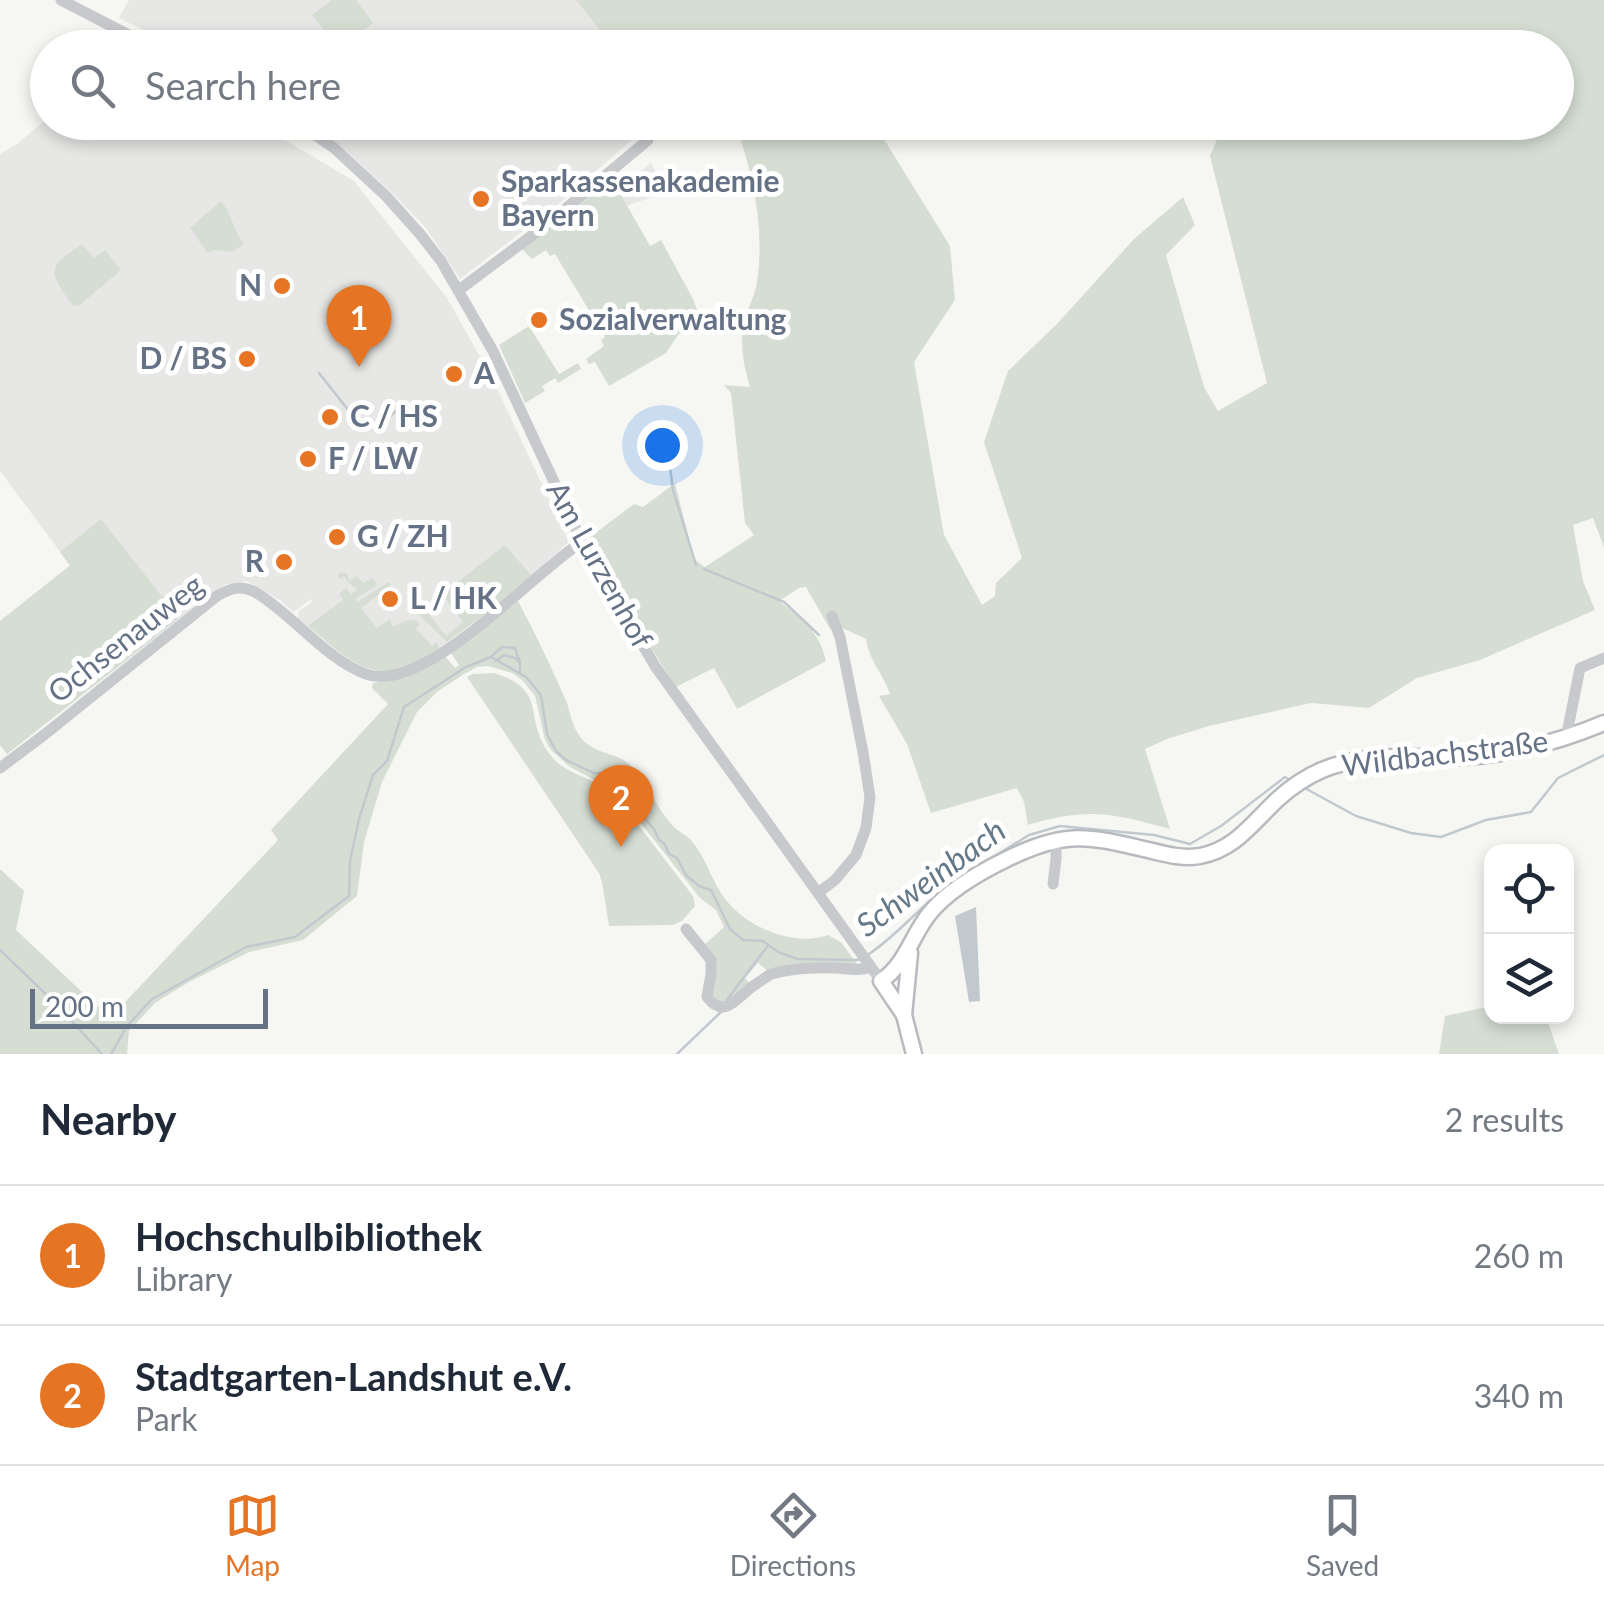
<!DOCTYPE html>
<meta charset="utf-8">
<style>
:root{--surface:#fff;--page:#f2f2f3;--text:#1f2937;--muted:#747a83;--line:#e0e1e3;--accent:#e67523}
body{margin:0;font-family:Lato,sans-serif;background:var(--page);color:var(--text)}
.controls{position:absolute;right:30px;bottom:30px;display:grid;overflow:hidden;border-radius:20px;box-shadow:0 5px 15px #0003}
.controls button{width:90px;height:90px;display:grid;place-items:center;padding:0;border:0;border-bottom:2px solid var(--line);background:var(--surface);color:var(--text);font:50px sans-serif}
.scale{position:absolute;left:30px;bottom:25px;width:238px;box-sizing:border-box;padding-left:10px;border:5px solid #657185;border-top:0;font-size:28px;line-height:35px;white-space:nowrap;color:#657185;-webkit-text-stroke:8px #fff;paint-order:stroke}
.you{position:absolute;left:662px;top:445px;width:35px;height:35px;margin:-25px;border:8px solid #fff;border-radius:50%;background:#1a73e8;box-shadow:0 0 0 15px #1a73e833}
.badge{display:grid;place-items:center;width:65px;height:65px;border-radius:50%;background:var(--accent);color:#fff;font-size:32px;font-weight:700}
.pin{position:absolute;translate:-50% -82px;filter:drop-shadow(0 2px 5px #0008)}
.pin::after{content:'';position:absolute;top:52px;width:35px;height:30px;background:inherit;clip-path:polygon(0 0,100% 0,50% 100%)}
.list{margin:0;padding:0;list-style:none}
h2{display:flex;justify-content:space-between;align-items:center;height:130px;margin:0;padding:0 40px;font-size:42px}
h2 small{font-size:32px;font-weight:400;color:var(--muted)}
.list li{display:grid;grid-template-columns:65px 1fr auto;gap:30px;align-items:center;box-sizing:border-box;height:140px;padding:0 40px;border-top:2px solid var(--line)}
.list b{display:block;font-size:38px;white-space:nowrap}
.list p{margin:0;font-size:32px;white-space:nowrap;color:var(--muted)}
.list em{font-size:32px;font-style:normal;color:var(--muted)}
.icon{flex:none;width:55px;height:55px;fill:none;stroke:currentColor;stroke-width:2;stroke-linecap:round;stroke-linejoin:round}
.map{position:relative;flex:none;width:1604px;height:1054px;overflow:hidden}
.search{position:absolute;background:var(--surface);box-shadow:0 5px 15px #0003;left:30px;right:30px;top:30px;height:110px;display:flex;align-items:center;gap:25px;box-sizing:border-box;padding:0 35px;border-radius:55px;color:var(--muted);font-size:38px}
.sheet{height:410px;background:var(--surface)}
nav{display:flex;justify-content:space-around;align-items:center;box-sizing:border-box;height:140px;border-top:2px solid var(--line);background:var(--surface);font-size:28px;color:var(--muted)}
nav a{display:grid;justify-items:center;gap:5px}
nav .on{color:var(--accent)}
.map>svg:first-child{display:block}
.built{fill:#e7e7e6}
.green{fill:#d6ded4}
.water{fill:#c1c9cf}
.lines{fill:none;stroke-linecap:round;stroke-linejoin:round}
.stream{stroke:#c1c9cf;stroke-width:2.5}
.major-casing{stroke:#b7babf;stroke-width:19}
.minor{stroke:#c7c9cd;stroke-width:11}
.major{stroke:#fff;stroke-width:14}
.poi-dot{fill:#e67523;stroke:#fff;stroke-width:4}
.labels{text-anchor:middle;stroke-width:10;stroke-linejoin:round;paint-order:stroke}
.poi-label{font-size:30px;font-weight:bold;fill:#657185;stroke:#fff;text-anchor:start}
.street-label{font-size:30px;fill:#657185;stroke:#fff}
.water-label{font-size:32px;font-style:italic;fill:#657988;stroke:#fff}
</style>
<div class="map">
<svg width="1604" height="1054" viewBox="0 0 1604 1054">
<rect width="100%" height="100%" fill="#f6f7f3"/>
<!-- built -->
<g class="built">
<path d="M129,0H592L626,47H177L119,18Z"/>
<path d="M47,119L48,122L256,123L354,181L447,298L493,380L568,540L567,544L488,612L437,650L350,660L298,619L299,611L312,602L308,595L310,600L293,612L280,600L246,581L224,585L7,754L0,745V621L70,565L0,471V154L17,144Z"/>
<path d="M311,123H651L561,202L460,279L426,228L395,196L346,151Z"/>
<path d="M651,163L657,174H659L665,192L627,206L615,184L624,177L628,181Z"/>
</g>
<!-- green -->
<g class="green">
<path d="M332,0H356L373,23L342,47H338L312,15Z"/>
<path d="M576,0H1604V547L1593,518L1573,525L1583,581L1595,610L1480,660L1417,678L1369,708L1311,703L1209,726L1167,739L1145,749L1170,829C1112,813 1087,807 1028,825L1024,802L1017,788L931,813L907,744L879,696L890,694C883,673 869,661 866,639L840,627L830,629L806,587L799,588L779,601C803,620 819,630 826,661L737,709L714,668L676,687L649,645L590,537L634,504L643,507L675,483L694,559L705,567L754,535L745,523L731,393L724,385L750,387C744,367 740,347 743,326C746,311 755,297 757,282C765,227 753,174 735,123H874L950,246L955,300L914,362L944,535L982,605L995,596L996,583L1022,558L984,442L1008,371L1057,324L1134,239L1183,197L1195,225L1166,255L1204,387L1218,411L1267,383L1210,156L1224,123L1556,122V48H1042L1005,45L998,48H603L600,30Z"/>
<path d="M612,179L650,246L661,240L693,299L699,315L678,335L666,353L609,386L595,362L589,364L586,359L604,346L601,340L605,337L555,254L550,256L546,250L532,259L522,249Z"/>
<path d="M221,201C232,214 233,230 244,244L232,252L216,250L207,252L190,228Z"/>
<path d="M82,244L94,258L105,250L121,270L80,305L74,306C68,301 65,294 60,287C45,263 64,258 82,244Z"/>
<path d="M529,326L559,374L578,363L581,369L558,383L555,378L542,386L545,391L525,403L499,345Z"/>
<path d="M101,519L179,618L7,754L0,745V621L70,566L60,552Z"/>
<path d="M505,545L531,575L488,612L447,642L419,615L425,609L446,636L463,622L442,594Z"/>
<path d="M341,572L347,574L350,581L357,576L363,583L373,578L377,585L355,599L357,602L389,582L391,585L361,608L377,628L390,619L393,627C401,623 413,615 420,624L416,629L432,646L437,642L439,647L437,650C427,656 418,663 408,667C367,683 337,650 308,626L343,600L339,594L346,588L351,594L356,591L357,587H353L344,576L340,579L338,576Z"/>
<path d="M517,599C535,633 552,668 567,703C570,712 572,724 577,732C591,757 616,749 633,768C648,786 657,808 672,825C677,831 685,834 690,839C704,854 710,876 721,893C741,925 791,948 828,935L841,942L857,964L769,972L758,963L745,978L753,986L729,1006L714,1005L711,974L702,947L724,927L716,910L700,898L624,802L604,785L570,767L551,750L545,740L535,696L522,680L512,673L488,666L477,667L464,674L437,692L417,712L382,782L364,842L357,896L303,940L249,952L189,982L155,1003L129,1031L127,1054H0V869L24,891L16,930L110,1018L278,840L271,830L388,704L372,688L373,683L405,678L445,656L455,668L459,665L451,653Z"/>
<path d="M494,673C549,690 523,718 549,753C559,768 573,772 588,779C603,786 615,798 626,809L693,896L695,906L682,921L673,925L609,926L602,882L599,873L467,677L473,674Z"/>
<path d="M1491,1006L1492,1016L1546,1017L1559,1054H1439L1445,1016Z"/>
</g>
<!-- water -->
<path class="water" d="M976,907L980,1001L969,1002L955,916Z"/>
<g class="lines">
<!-- stream -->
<g class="stream">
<path d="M671,48L697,42"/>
<path d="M319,373L364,430"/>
<path d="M664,422L673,490L696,565"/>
<path d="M374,430L401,407"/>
<path d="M704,569L784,602L819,635"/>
<path d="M491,657L502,647L515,648L520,663"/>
<path d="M496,661L504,655L515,658L520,663V672"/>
<path d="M1301,786L1356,816L1411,833L1441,837L1486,820L1531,812L1558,778L1604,755"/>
<path d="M964,875L1029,835L1060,826L1154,835L1190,844L1221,826L1285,777L1290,780"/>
<path d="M0,950L55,1003L102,1054"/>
<path d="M869,954C896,936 916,911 942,891"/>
<path d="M727,1000C741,981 754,964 767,947"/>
<path d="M111,1054L127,1026L152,999L246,947L295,937L349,896L350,861L359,819L373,775L387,761L404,707L466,667L491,657L526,677L541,695L547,734L556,751L566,760L594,773H615L622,778L631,803L654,829L659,840L664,843L669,854L677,858L686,875L699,886L711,890L730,929L743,940L763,941L778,952L798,959L857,960L862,958"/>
<path d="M677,1054L722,1011"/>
</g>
<defs>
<g id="major">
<path d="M910,953L904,1015L914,1054"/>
<path d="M904,1015L881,981C906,964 911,937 929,914C948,890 982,871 1009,858C1067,830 1088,836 1148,850C1165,854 1182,859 1200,856C1236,849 1253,822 1278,799C1291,787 1306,777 1322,770C1367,751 1418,759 1465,757C1514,754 1559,742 1604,723"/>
</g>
</defs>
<!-- major casing -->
<use href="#major" class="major-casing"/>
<!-- minor -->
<g class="minor">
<path d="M61,0L154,48"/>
<path d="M296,122L334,148L386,196L420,234L441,261L493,351L582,542L655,666L881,981"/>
<path d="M459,290L546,225L648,140"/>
<path d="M1566,738L1580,668L1604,658"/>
<path d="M0,768L44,735L217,596C231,588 240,585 255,592C292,614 327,660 366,674C424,696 533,572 582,542"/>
<path d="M1053,884L1056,859V839"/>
<path d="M818,893L835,880L856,855L866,828L870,797L863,752L840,637L832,616"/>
<path d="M686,929L711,960V974L707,997C723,1018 735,1001 749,989C756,984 763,979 771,974C792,968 816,967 838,968C849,969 860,971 871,967"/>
</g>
<!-- major -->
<use href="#major" class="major"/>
</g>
<!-- markers -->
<g class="poi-dot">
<circle cx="481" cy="199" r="10"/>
<circle cx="282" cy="286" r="10"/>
<circle cx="539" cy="320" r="10"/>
<circle cx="247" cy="359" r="10"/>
<circle cx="454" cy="374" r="10"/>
<circle cx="330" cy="417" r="10"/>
<circle cx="308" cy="459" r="10"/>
<circle cx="337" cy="537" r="10"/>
<circle cx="284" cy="562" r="10"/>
<circle cx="390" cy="599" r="10"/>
</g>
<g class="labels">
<!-- poi labels -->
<g class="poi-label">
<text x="501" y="192">Sparkassenakademie<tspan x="501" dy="34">Bayern</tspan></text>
<text x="262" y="296" text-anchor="end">N</text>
<text x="559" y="330">Sozialverwaltung</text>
<text x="227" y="369" text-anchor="end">D / BS</text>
<text x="474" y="384">A</text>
<text x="350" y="427">C / HS</text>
<text x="328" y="469">F / LW</text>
<text x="357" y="547">G / ZH</text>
<text x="264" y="572" text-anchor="end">R</text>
<text x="410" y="609">L / HK</text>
</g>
<!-- street labels -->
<g class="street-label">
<text transform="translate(599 565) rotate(61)" y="10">Am Lurzenhof</text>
<text transform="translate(126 639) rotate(-38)" y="10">Ochsenauweg</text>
<text transform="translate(1445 754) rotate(-7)" y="10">Wildbachstraße</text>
</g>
<!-- water labels -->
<g class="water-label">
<text transform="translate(931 878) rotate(-36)" y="11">Schweinbach</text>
</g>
</g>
</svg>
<div class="controls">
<button><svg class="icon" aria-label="locate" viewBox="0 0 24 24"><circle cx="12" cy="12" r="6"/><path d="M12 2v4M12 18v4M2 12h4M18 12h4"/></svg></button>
<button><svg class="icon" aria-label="layers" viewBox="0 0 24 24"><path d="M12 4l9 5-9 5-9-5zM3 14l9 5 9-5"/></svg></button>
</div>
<div class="scale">200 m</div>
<div class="you"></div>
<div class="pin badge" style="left:359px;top:367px">1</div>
<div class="pin badge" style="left:621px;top:847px">2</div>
<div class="search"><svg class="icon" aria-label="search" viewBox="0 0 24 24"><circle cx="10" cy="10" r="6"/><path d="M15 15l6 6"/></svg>Search here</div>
</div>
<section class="sheet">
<h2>Nearby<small>2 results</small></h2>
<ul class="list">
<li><span class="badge">1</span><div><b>Hochschulbibliothek</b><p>Library</p></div><em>260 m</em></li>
<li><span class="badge">2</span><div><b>Stadtgarten-Landshut e.V.</b><p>Park</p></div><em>340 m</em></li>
</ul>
</section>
<nav>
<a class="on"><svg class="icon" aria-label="map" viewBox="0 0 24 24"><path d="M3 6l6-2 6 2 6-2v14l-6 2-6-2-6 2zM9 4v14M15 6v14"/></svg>Map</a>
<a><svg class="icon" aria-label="directions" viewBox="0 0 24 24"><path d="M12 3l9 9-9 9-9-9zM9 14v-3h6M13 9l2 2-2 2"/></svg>Directions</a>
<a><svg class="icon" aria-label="saved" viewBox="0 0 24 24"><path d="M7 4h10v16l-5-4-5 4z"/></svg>Saved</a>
</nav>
